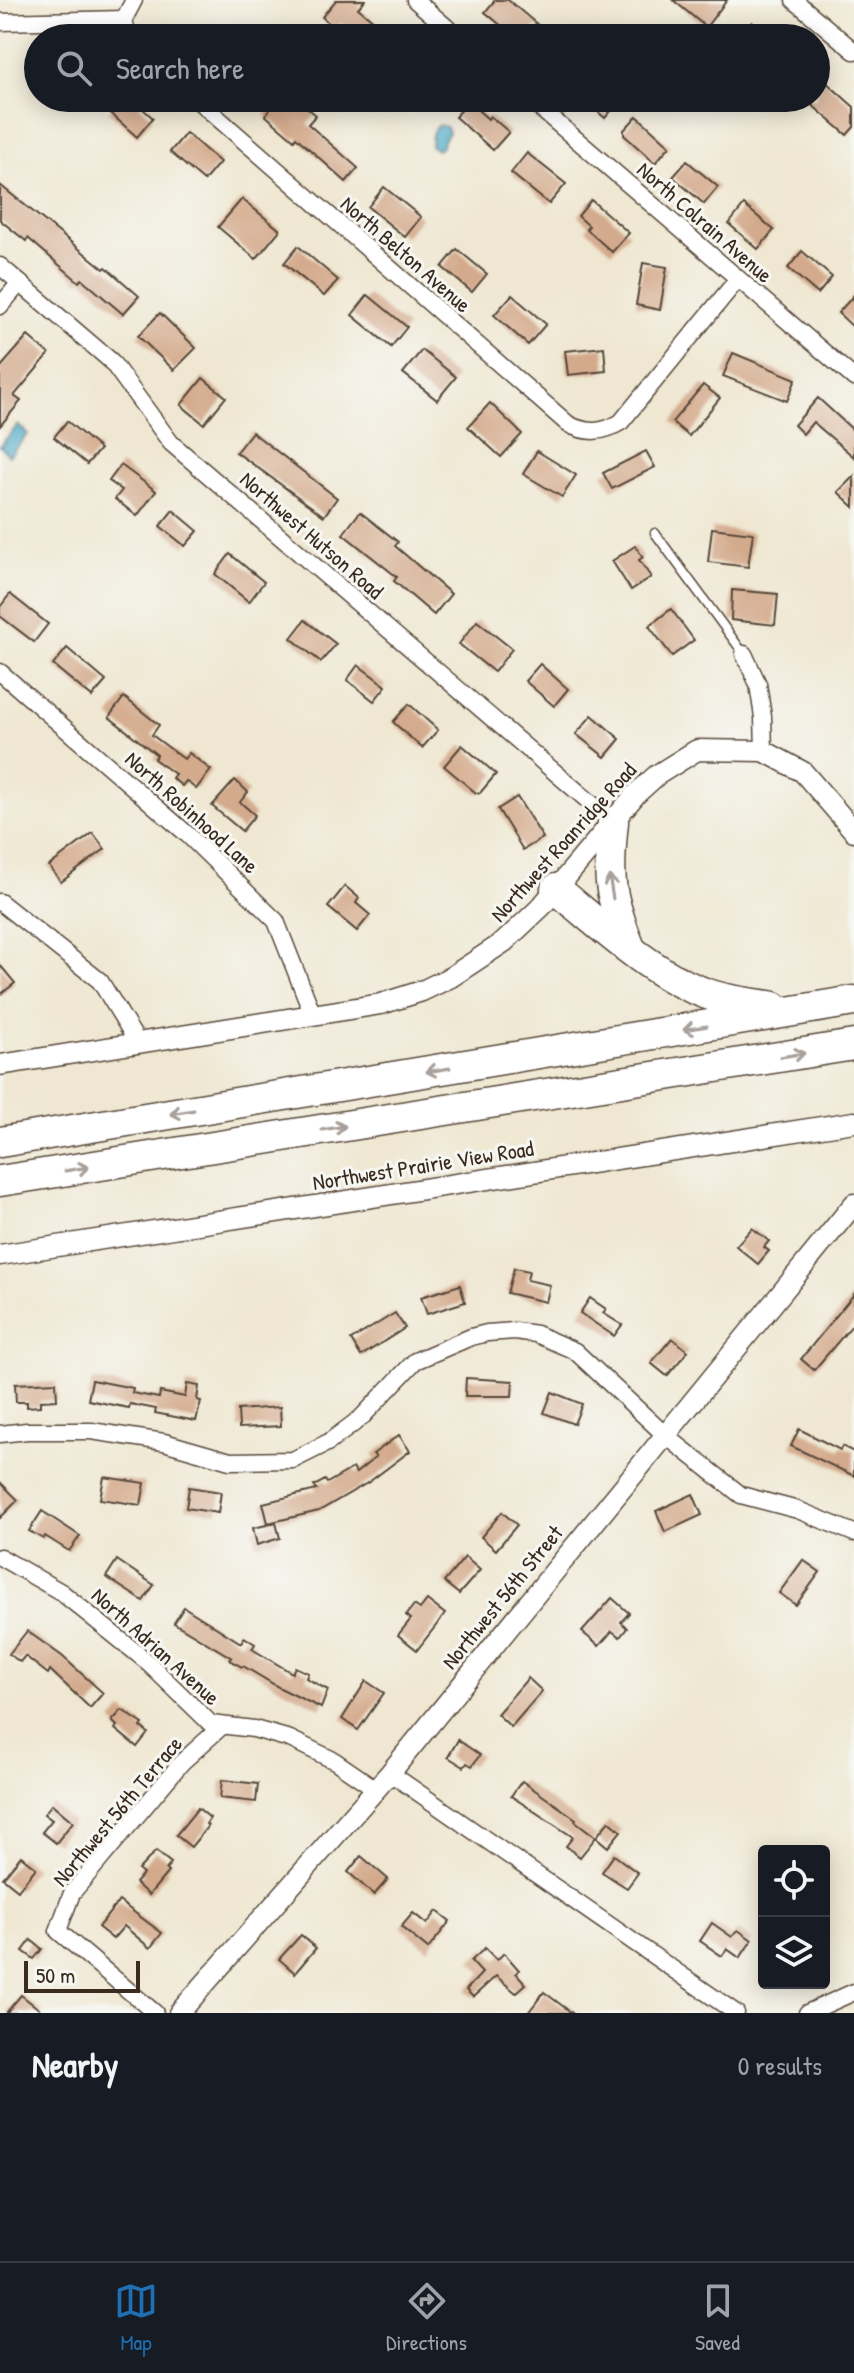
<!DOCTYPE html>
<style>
:root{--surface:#171b24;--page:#20242c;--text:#f1f3f6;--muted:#9ea1a6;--line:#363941;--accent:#1f6fb2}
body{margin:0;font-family:"Patrick Hand",sans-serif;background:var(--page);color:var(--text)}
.controls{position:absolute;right:24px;bottom:24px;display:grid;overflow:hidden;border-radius:8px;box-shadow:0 4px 20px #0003}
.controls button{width:72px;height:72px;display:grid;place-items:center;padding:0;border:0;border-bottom:2px solid var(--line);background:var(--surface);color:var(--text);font:40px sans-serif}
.scale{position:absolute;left:24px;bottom:20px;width:116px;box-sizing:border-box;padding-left:8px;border:4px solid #3b2a1e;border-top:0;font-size:22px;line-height:28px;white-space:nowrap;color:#3b2a1e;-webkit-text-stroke:6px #f6f6f2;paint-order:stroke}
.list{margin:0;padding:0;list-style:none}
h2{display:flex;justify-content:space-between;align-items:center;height:104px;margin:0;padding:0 32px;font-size:34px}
h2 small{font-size:26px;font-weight:400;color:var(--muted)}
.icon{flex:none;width:44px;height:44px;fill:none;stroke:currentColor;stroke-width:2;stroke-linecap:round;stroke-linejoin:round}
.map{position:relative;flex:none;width:854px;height:2013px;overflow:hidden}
.search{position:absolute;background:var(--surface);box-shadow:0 4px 20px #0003;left:24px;right:24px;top:24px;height:88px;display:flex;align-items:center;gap:20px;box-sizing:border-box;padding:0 28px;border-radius:44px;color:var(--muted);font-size:30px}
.sheet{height:248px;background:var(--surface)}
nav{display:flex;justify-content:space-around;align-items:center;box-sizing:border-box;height:112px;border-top:2px solid var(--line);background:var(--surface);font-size:22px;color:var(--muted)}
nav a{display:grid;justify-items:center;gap:4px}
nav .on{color:var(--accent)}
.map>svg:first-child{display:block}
.water{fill:#49a7c7;stroke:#426872;stroke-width:2}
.building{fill:#d4aa8c}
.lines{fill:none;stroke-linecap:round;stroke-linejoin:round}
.service-casing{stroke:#564639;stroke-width:11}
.minor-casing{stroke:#564639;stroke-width:19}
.tertiary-casing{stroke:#564639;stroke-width:23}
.motorway-casing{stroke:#564639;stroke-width:33}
.service{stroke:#fff;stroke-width:8}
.minor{stroke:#fff;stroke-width:16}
.tertiary{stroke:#fff;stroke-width:20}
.motorway{stroke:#fff;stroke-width:30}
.oneway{stroke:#a79f9a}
.labels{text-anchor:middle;stroke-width:6;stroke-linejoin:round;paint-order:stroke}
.street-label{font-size:22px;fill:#3b2a1e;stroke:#f6f6f2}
</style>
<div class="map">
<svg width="854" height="2013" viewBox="0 0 854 2013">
<rect width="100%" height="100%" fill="#f6f6f2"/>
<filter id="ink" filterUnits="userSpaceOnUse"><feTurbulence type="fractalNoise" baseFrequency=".0125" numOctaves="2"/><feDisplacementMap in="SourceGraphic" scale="16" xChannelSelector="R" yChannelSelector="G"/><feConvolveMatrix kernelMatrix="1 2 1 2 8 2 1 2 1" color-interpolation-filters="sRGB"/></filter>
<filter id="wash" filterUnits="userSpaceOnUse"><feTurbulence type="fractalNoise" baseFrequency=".006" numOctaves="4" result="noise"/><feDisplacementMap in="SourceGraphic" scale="32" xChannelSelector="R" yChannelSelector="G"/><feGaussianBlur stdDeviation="1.8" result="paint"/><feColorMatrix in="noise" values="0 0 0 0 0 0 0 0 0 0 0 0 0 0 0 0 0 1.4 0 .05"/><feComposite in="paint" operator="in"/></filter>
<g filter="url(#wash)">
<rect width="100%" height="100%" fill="#efe7d1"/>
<!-- water -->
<g class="water">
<path d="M439,125L447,127L449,133L443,140L442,147L437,150L431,146C430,138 432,130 439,125Z"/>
<path d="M18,425L28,434L9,456L0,446Z"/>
</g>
<g id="blocks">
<!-- building -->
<g class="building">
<path d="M336,0H365L358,8L381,27L372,38H360L341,23L336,29L322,17Z"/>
<path d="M495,0H508L538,25L527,38H516L485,12Z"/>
<path d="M673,0H727L706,27Z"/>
<path d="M752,22L771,38H738Z"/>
<path d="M816,73L854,107V127L847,135L804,98H816Z"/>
<path d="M121,98H131L153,118L137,137L109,112Z"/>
<path d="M280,98H296L316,115L308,124L358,168L346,182L296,137L294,140L265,115Z"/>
<path d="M582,98H622L605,118Z"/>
<path d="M469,102L488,119L490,116L509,132L493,150L455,117Z"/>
<path d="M637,116L670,146L655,163L624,135V130Z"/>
<path d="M186,133L220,162L204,181L170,152Z"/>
<path d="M527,153L566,184L549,204L511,173Z"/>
<path d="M687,161L718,187L704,204L673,177Z"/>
<path d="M0,185L104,269L106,267L139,296L123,314L82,279L79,282L28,238L26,241L0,220Z"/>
<path d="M384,187L421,217L405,237L368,207Z"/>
<path d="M242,199L280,230L256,259L218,227Z"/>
<path d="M591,200L629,233L612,252L586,229L589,226L578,216Z"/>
<path d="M744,205L774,230L758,249L729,224Z"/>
<path d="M298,246L338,280L324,296L284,263Z"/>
<path d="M457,249L487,274L472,292L442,267Z"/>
<path d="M802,251L832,277L818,294L788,268Z"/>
<path d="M643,263L667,267L660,310L636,305Z"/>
<path d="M368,295L407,327L391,347L352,315Z"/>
<path d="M512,295L546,324L528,345L494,315Z"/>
<path d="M854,295V328L838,313Z"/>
<path d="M160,313L196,348L174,370L138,336Z"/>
<path d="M28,336L49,354L14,396L21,401L0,426V368Z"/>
<path d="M604,347L606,371L568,375L565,351Z"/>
<path d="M422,350L456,377L437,400L403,373Z"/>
<path d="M733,353L796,379L787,401L723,376Z"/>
<path d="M203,378L226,397L204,424L181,405Z"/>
<path d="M703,385L720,398L689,436L672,422Z"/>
<path d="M818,398L854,431V457L813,422L803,434L794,425Z"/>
<path d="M490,403L522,434L501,457L468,427Z"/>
<path d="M67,421L100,449L87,464L54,437Z"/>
<path d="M252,432L337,498L324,516L236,452Z"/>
<path d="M537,451L576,475L562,497L523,474Z"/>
<path d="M646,451L655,467L612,489L603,473Z"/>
<path d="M121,465L156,491L137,516L115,499L122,490L109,481Z"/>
<path d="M854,476V507L838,492Z"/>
<path d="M173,510L198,531L185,546L160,526Z"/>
<path d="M360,512L398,542L395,546L451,594L434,615L394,581L397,577L343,534Z"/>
<path d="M712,528L753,533L748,567L708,562Z"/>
<path d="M635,546L643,557L639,560L651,577L631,590L612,561Z"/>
<path d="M230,554L264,582L249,602L215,574Z"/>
<path d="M732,590L778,594L775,625L731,620Z"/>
<path d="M10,594L48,624L34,642L0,616V607Z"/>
<path d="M671,609L694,640L672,656L649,626Z"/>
<path d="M305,620L336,644L321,662L291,638Z"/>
<path d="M477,621L512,649L494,672L459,644Z"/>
<path d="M67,648L106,681L92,697L53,665Z"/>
<path d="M540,664L568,689L554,706L525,681Z"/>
<path d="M358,665L386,686L374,701L347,680Z"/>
<path d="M124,697L159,725L152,735L184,759L189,753L211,770L196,789L186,781L182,786L172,778L175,774L154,759L157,755L109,717Z"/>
<path d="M409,704L438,730L422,748L393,722Z"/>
<path d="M592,715L620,739L605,757L576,734Z"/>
<path d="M462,745L496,774L480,793H476L444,766Z"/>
<path d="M235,780L248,792L240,802L255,815L242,831L212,806Z"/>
<path d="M517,797L543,838L523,850L498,809Z"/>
<path d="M93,833L105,849L61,882L49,866Z"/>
<path d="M345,886L359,898L356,903L370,915L357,931L328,907Z"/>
<path d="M0,965L15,983L0,995Z"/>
<path d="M752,1228L769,1241L764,1247L769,1251L758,1264L736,1246Z"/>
<path d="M514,1268L529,1271L527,1280L550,1285L546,1302L507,1293Z"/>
<path d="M460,1285L465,1302L427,1314L421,1297Z"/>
<path d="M854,1294V1323L814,1370L801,1359Z"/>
<path d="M590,1298L606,1309L603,1313L622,1325L614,1336L580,1313Z"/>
<path d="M395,1313L405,1328L361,1356L351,1340Z"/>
<path d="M672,1338L688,1351L667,1376L651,1363Z"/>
<path d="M466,1378L513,1381L512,1396H465Z"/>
<path d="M92,1380L133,1388L132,1393L159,1398L160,1392L185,1397L187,1384L199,1386L197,1400L201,1401L196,1421L155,1413L156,1409L130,1404L129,1408L88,1400Z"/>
<path d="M56,1382L57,1400L40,1401V1406L27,1407V1402H16L15,1384Z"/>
<path d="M552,1392L582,1404L574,1424L544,1413Z"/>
<path d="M280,1407L281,1426L239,1428L238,1410Z"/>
<path d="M799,1429L840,1450L842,1446L854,1452V1476L791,1446Z"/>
<path d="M399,1435L410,1451L369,1482L319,1511L268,1523L263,1503L317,1490L314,1486L325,1480L327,1483L353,1468L356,1473L376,1457L373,1454Z"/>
<path d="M104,1477L145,1483L141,1505L100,1499Z"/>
<path d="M0,1482L18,1500L0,1518Z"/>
<path d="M189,1487L221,1492L218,1513L186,1508Z"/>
<path d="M693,1494L702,1515L665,1532L656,1511Z"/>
<path d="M42,1511L80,1536L69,1551L45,1536L43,1539L29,1531Z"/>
<path d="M502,1512L517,1525L496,1550L481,1537Z"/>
<path d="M276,1523L280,1538L257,1545L253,1528Z"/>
<path d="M465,1557L480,1570L459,1594L444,1582Z"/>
<path d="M117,1560L154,1585L143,1601L106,1577Z"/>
<path d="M803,1560L820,1572L796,1605L779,1593Z"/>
<path d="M612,1598L629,1613L621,1622L627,1628L620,1637L612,1631L599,1646L582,1632Z"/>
<path d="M427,1600L445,1614L417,1650L398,1635L411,1619L406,1615L414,1605L420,1609Z"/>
<path d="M184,1607L241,1643L244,1637L255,1644L252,1649L292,1673L295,1667L308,1673L306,1678L328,1690L321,1708L280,1688L243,1666L242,1667L230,1660L232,1658L174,1623Z"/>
<path d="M27,1631L62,1656L103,1693L90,1708L50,1670L48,1674L25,1656L20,1662L9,1654Z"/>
<path d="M528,1678L542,1691L511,1727L497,1714Z"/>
<path d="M366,1681L384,1693L358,1730L342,1719Z"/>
<path d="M122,1710L143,1724L141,1727L148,1733L137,1747L115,1729L117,1726L112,1721Z"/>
<path d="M458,1740L480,1755L472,1766L467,1763L464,1767L448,1757Z"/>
<path d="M222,1780L258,1784L256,1802L220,1798Z"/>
<path d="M522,1781L576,1819L575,1821L596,1837L580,1857L566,1846L573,1837L511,1796Z"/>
<path d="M52,1804L73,1822L56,1843L42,1832L52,1820L44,1814Z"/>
<path d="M198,1808L210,1818L206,1824L208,1826L191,1847L176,1835Z"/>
<path d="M609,1821L621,1831L608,1847L596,1837Z"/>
<path d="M156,1851L171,1863L166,1870L168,1872L149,1895L135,1883L143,1874L138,1870Z"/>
<path d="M614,1855L638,1873L627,1888L602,1872Z"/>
<path d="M21,1856L36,1868L18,1890L3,1878Z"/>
<path d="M361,1856L388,1879L374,1895L348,1872Z"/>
<path d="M119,1901L162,1933L150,1948L124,1926L113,1939L98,1927Z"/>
<path d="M437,1911L450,1921L428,1949L401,1927L413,1913L427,1924Z"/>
<path d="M712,1923L732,1937L738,1930L752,1940L740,1958L727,1949L722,1956L700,1941Z"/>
<path d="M301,1935L316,1948L295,1973L279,1959Z"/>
<path d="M31,1940L42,1949L34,1959L23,1951Z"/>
<path d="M485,1948L497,1960L504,1953L519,1970L516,1973L526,1984L516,1993L496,1976L473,1997L466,1990L482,1973L471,1961Z"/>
<path d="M544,1992L572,2013H528Z"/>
<path d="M21,1995L44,2013H6Z"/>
</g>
</g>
</g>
<g filter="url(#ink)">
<use href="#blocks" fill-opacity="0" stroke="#564639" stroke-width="2"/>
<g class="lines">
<defs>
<path id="service" d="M655,533L744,654"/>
<g id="minor">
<path d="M415,0L459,38"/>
<path d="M794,0L854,51"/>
<path d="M124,19L134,0"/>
<path d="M124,19L128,38"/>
<path d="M0,22L124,19"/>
<path d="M195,98L568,424C587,434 603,433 621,422L737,280"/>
<path d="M528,98L854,378"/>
<path d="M0,266L111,361L171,443L613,822"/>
<path d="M0,306L20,283"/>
<path d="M744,654L758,684L763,717L764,751"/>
<path d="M0,672L187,834L276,921L313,1015"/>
<path d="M0,902L100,981L138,1043"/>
<path d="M0,1434L27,1431H91L164,1442L230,1461L293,1460L329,1442L361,1418L415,1361L471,1337L487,1333L515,1331L536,1334L575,1351L665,1435L741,1495L798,1510L854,1533"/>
<path d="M0,1557L61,1592L144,1659L211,1724L254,1729L290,1739L335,1761L376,1789"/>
<path d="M390,1773L736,2013"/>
<path d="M155,2013L58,1931L72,1893L182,1762L221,1727"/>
<path d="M807,2013L854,1992"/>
</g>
<g id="tertiary">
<path d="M0,1065L381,1004L422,991L451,977L504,942L541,907L636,794L657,775L697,750L764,751L803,772L854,831"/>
<path d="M0,1255L854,1122"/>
<path d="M179,2013L390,1773L854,1204"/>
</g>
<g id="motorway">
<path d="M613,822C607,878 609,895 630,948"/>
<path d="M556,889C599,924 649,972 702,992C724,1001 750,1003 774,1007"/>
<path d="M0,1142L854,1001"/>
<path d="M0,1181L854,1045"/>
</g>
</defs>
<!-- service casing -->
<use href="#service" class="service-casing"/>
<!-- minor casing -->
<use href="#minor" class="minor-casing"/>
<!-- tertiary casing -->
<use href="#tertiary" class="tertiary-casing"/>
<!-- motorway casing -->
<use href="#motorway" class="motorway-casing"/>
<!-- service -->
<use href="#service" class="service"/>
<!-- minor -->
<use href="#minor" class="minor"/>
<!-- tertiary -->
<use href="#tertiary" class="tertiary"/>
<!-- motorway -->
<use href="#motorway" class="motorway"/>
</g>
<!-- one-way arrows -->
<defs><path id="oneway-shaft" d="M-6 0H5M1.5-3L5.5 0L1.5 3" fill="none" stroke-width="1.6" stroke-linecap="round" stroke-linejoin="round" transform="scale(2)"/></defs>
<g class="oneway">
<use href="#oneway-shaft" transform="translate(611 887) rotate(-99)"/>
<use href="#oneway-shaft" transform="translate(695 1028) rotate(171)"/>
<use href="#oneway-shaft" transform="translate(793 1055) rotate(-9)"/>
<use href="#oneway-shaft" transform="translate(438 1070) rotate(171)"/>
<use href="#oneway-shaft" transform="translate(182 1112) rotate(171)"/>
<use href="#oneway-shaft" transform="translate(334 1128) rotate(-9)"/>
<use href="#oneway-shaft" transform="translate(77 1169) rotate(-9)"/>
</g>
</g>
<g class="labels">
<!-- street labels -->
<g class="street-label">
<text transform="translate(705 222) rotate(41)" y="8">North Colrain Avenue</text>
<text transform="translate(406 254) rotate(41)" y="8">North Belton Avenue</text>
<text transform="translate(312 535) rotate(41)" y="8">Northwest Hutson Road</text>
<text transform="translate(192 812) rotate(42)" y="8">North Robinhood Lane</text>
<text transform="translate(563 842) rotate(-48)" y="8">Northwest Roanridge Road</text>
<text transform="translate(423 1165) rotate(-9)" y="8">Northwest Prairie View Road</text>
<text transform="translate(502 1597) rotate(-51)" y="8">Northwest 56th Street</text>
<text transform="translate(156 1646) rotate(42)" y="8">North Adrian Avenue</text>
<text transform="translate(117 1811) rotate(-50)" y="8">Northwest 56th Terrace</text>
</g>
</g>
</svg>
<div class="controls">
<button><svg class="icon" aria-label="locate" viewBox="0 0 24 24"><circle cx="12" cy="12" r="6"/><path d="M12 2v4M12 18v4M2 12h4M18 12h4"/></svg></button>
<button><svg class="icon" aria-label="layers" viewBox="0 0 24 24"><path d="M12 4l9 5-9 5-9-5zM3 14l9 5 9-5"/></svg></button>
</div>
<div class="scale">50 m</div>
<div class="search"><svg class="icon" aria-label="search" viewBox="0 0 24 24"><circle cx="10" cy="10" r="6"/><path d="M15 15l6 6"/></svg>Search here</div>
</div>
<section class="sheet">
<h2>Nearby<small>0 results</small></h2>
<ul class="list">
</ul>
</section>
<nav>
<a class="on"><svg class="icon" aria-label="map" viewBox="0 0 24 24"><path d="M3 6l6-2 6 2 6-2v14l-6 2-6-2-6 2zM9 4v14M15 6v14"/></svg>Map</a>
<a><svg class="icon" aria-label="directions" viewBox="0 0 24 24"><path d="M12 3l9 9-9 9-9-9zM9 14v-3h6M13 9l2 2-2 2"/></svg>Directions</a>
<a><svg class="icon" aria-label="saved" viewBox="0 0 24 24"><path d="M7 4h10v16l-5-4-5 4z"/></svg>Saved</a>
</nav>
